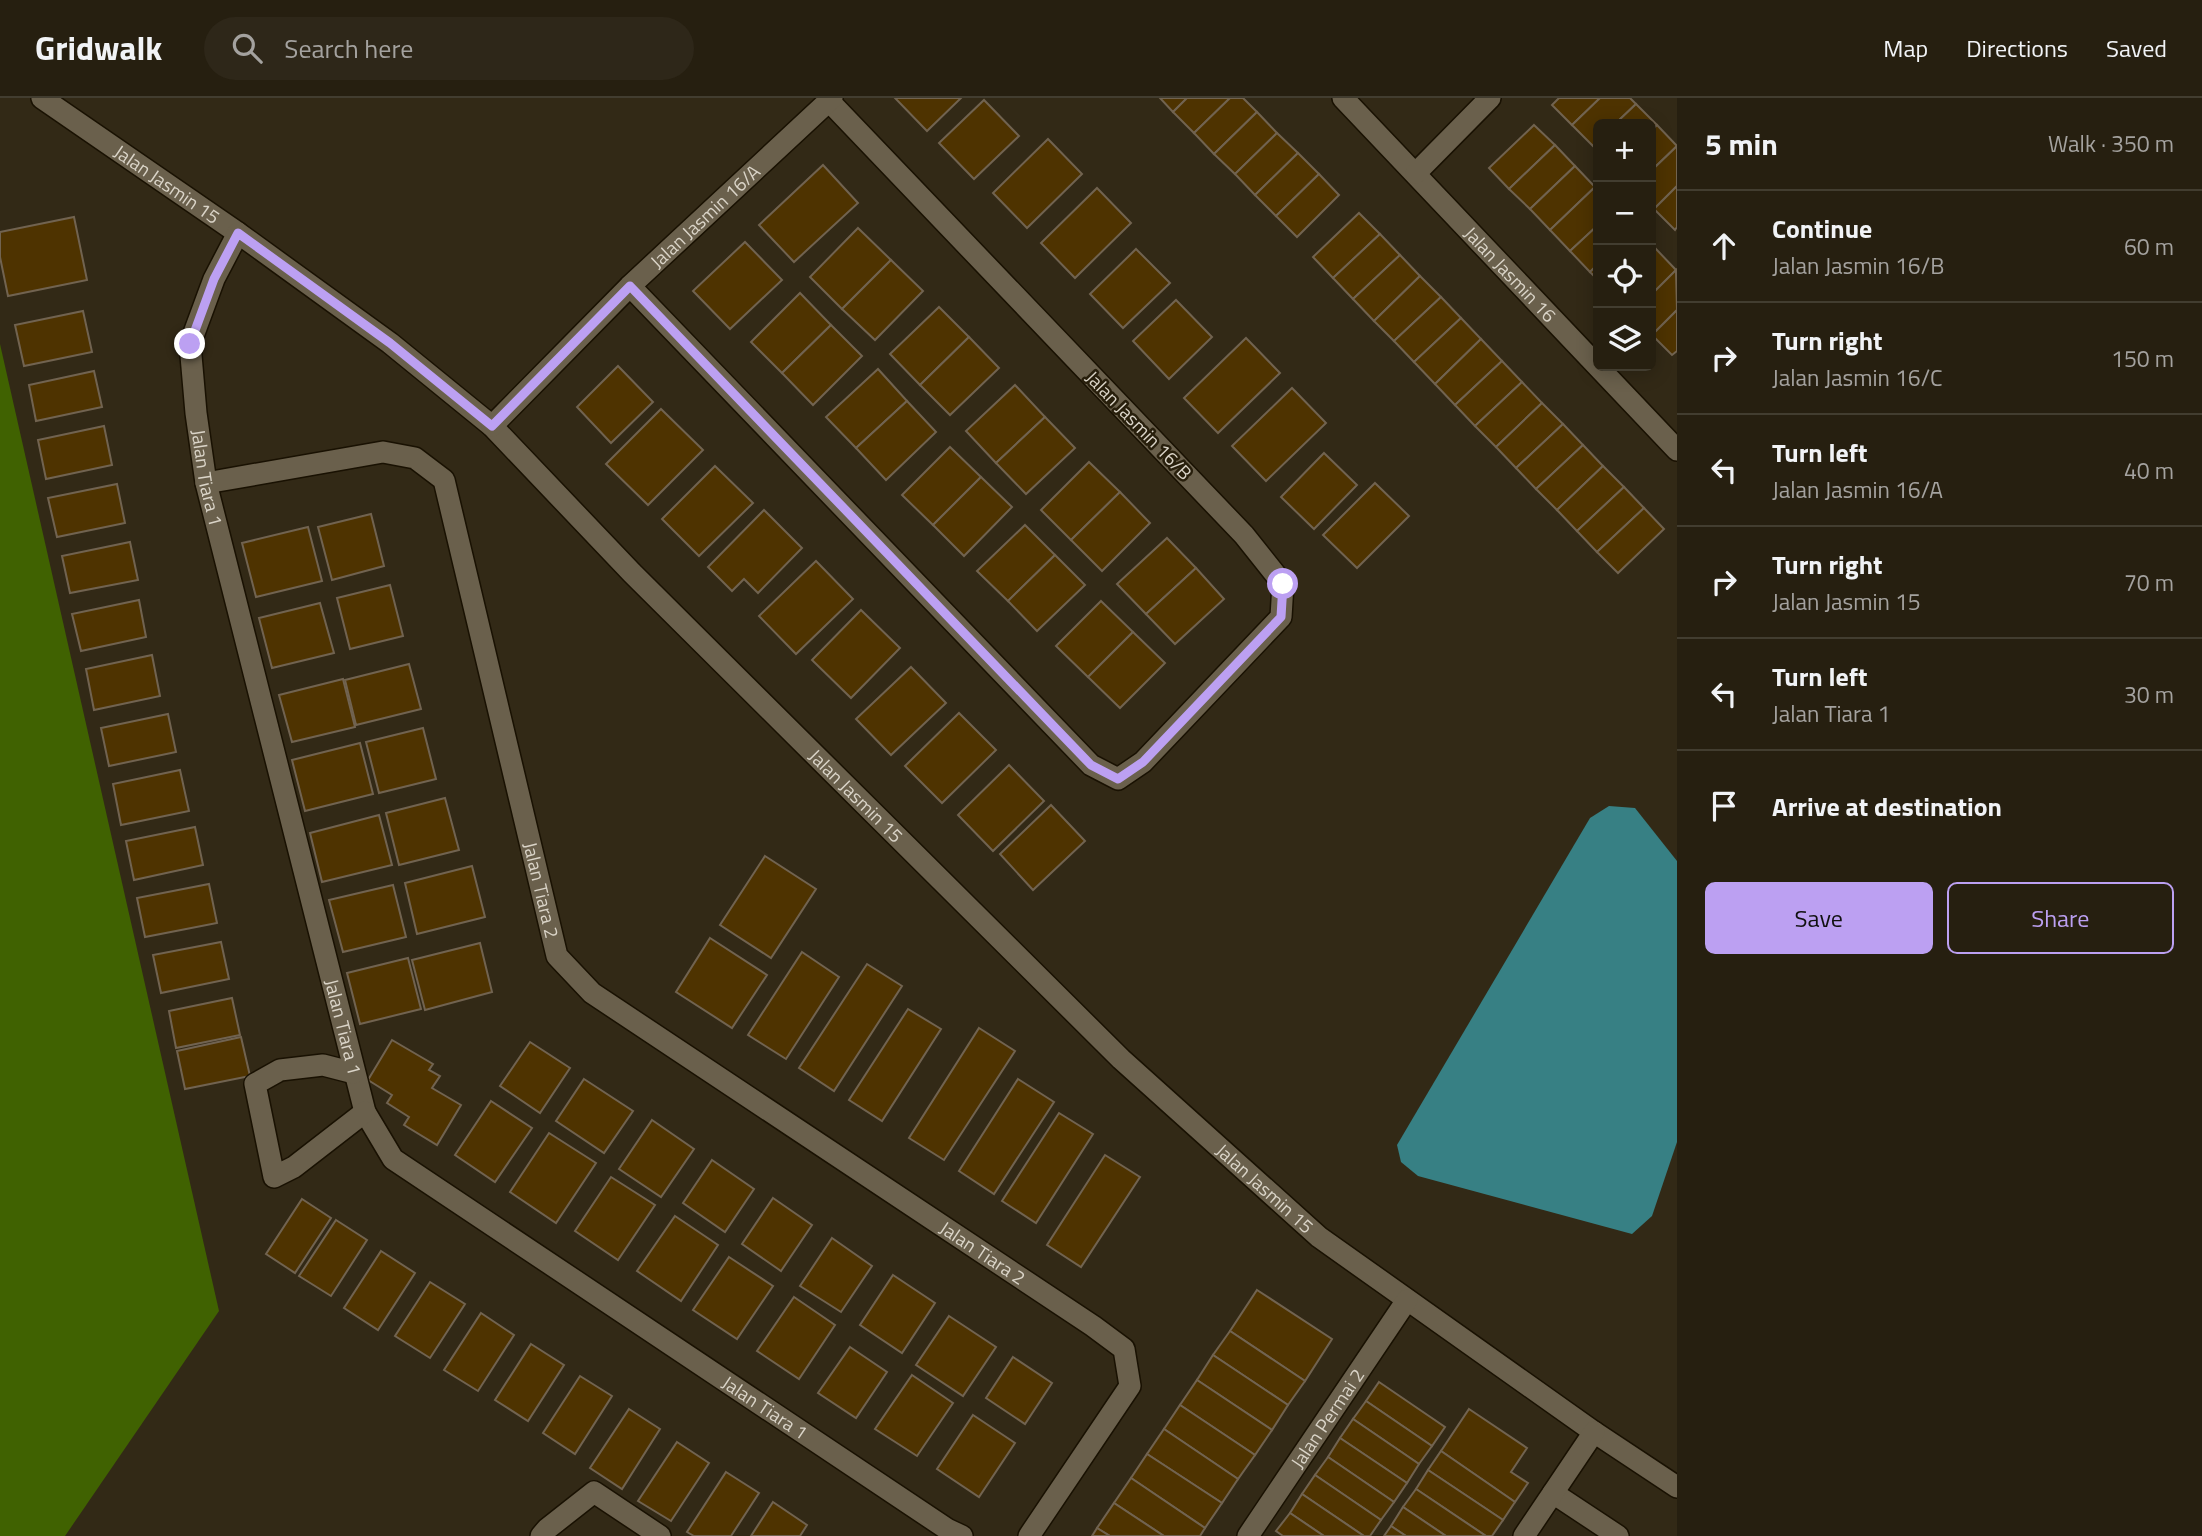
<!DOCTYPE html>
<meta charset="utf-8">
<style>
:root{--surface:#261f10;--page:#2e2719;--text:#f1f3f6;--muted:#a4a29f;--line:#423d30;--accent:#bca0f2}
body{margin:0;font-family:"Titillium Web",sans-serif;background:var(--page);color:var(--text)}
.controls{position:absolute;right:21px;top:21px;display:grid;overflow:hidden;border-radius:10px;box-shadow:0 4px 18px #0003}
.controls button{width:63px;height:63px;display:grid;place-items:center;padding:0;border:0;border-bottom:2px solid var(--line);background:var(--surface);color:var(--text);font:35px sans-serif}
.stop{position:absolute;width:21px;height:21px;margin:-16px;border:5px solid #bca0f2;border-radius:50%;background:#fff}
.stop.end{background:#bca0f2;border-color:#fff;box-shadow:0 2px 7px #0008}
.list{margin:0;padding:0;list-style:none}
h2{display:flex;justify-content:space-between;align-items:center;height:91px;margin:0;padding:0 28px;font-size:30px}
h2 small{font-size:23px;font-weight:400;color:var(--muted)}
.list li{display:grid;grid-template-columns:46px 1fr auto;gap:21px;align-items:center;box-sizing:border-box;height:112px;padding:0 28px;border-top:2px solid var(--line)}
.list b{display:block;font-size:26px;white-space:nowrap}
.list p{margin:0;font-size:23px;white-space:nowrap;color:var(--muted)}
.list em{font-size:23px;font-style:normal;color:var(--muted)}
.actions{display:flex;gap:14px;padding:21px 28px}
.actions a{flex:1;padding:16px 0;border:2px solid var(--accent);border-radius:10px;text-align:center;font-size:24px;color:var(--accent)}
.actions .main{background:var(--accent);color:#111}
.icon{flex:none;width:38px;height:38px;fill:none;stroke:currentColor;stroke-width:2;stroke-linecap:round;stroke-linejoin:round}
.map{position:relative;flex:none;width:1677px;height:1438px;overflow:hidden}
header{display:flex;align-items:center;gap:42px;box-sizing:border-box;height:98px;padding:0 35px;background:var(--surface);border-bottom:2px solid var(--line)}
header strong{font-size:33px}
nav{display:flex;gap:38px;margin-inline-start:auto;font-size:24px}
.search{width:490px;height:63px;background:var(--page);display:flex;align-items:center;gap:18px;box-sizing:border-box;padding:0 24px;border-radius:38px;color:var(--muted);font-size:26px}
main{display:flex}
aside{flex:1;background:var(--surface)}
.map>svg:first-child{display:block}
.forest{fill:#406201}
.water{fill:#378084}
.building{fill:#4e3300;stroke:#716350;stroke-width:2}
.lines{fill:none;stroke-linecap:round;stroke-linejoin:round}
.minor-casing{stroke:#191102;stroke-width:24}
.minor{stroke:#6a604c;stroke-width:21}
.route{stroke:#bca0f2;stroke-width:9}
.labels{text-anchor:middle;stroke-width:5;stroke-linejoin:round;paint-order:stroke}
.street-label{font-size:19px;fill:#dad4c8;stroke:#281f0c}
</style>
<header>
<strong>Gridwalk</strong>
<div class="search"><svg class="icon" aria-label="search" viewBox="0 0 24 24"><circle cx="10" cy="10" r="6"/><path d="M15 15l6 6"/></svg>Search here</div>
<nav><a>Map</a><a>Directions</a><a>Saved</a></nav>
</header>
<main>
<div class="map">
<svg width="1677" height="1438" viewBox="0 0 1677 1438">
<rect width="100%" height="100%" fill="#322916"/>
<!-- forest -->
<path class="forest" d="M0,246L219,1213L65,1438H0Z"/>
<!-- water -->
<path class="water" d="M1609,708L1635,710L1677,763V1044L1652,1118L1632,1136L1418,1078L1401,1064L1397,1047L1590,720Z"/>
<!-- building -->
<g class="building">
<path d="M895,0H961L927,33Z"/>
<path d="M1160,0H1187L1173,14Z"/>
<path d="M1187,0H1230L1194,35L1173,14Z"/>
<path d="M1230,0H1243L1257,14L1214,56L1194,35Z"/>
<path d="M1559,0H1600L1572,27L1552,7Z"/>
<path d="M1600,0H1630L1636,6L1615,26H1598V43L1593,48L1572,27Z"/>
<path d="M984,2L1019,38L974,81L939,45Z"/>
<path d="M1636,6L1657,27L1651,33V26H1615Z"/>
<path d="M1257,14L1277,35L1235,76L1214,56Z"/>
<path d="M1534,27L1555,47L1509,91L1489,70Z"/>
<path d="M1657,27L1677,48L1651,73V33Z"/>
<path d="M1277,35L1298,55L1255,97L1235,76Z"/>
<path d="M1048,41L1082,76L1027,130L993,95Z"/>
<path d="M1555,47L1575,68L1530,111L1509,91Z"/>
<path d="M1677,48V88L1654,111L1651,108V73Z"/>
<path d="M1298,55L1319,76L1276,118L1255,97Z"/>
<path d="M823,67L858,105L794,164L759,127Z"/>
<path d="M1575,68L1595,89L1550,132L1530,111Z"/>
<path d="M1319,76L1339,97L1297,139L1276,118Z"/>
<path d="M1677,88V129L1675,132L1654,111Z"/>
<path d="M1595,89L1598,92V127L1570,153L1550,132Z"/>
<path d="M1097,90L1131,125L1075,180L1041,145Z"/>
<path d="M1359,115L1380,136L1333,180L1313,159Z"/>
<path d="M74,119L87,182L8,198L0,159V134Z"/>
<path d="M1598,127V166L1590,174L1570,153Z"/>
<path d="M858,130L891,162L842,211L810,179Z"/>
<path d="M1380,136L1400,157L1353,201L1333,180Z"/>
<path d="M745,144L782,182L730,231L693,193Z"/>
<path d="M1136,151L1170,185L1123,230L1090,196Z"/>
<path d="M1656,151L1676,172L1651,197V156Z"/>
<path d="M1400,157L1420,178L1374,223L1353,201Z"/>
<path d="M891,162L923,193L875,242L842,211Z"/>
<path d="M1598,166V182L1590,174Z"/>
<path d="M1676,172L1677,212L1652,237L1651,197Z"/>
<path d="M1420,178L1441,199L1394,243L1374,223Z"/>
<path d="M800,195L831,227L782,275L751,244Z"/>
<path d="M1441,199L1461,220L1414,264L1394,243Z"/>
<path d="M1176,202L1212,239L1169,281L1133,243Z"/>
<path d="M939,209L969,239L920,287L890,256Z"/>
<path d="M1677,212V253L1672,257L1652,237Z"/>
<path d="M83,213L92,254L24,268L15,227Z"/>
<path d="M1461,220L1481,241L1435,286L1414,264Z"/>
<path d="M831,227L862,258L813,307L782,275Z"/>
<path d="M969,239L999,270L950,317L920,287Z"/>
<path d="M1246,240L1280,275L1218,335L1184,300Z"/>
<path d="M1481,241L1502,263L1455,307L1435,286Z"/>
<path d="M1502,263L1522,284L1475,328L1455,307Z"/>
<path d="M618,268L653,304L611,345L577,309Z"/>
<path d="M878,271L907,303L856,350L826,319Z"/>
<path d="M94,273L102,309L36,323L29,287Z"/>
<path d="M1522,284L1542,305L1496,349L1475,328Z"/>
<path d="M1015,287L1045,319L996,365L966,333Z"/>
<path d="M1292,290L1326,325L1266,383L1232,348Z"/>
<path d="M907,303L936,334L886,382L856,350Z"/>
<path d="M1542,305L1563,326L1516,370L1496,349Z"/>
<path d="M661,311L703,352L648,407L606,366Z"/>
<path d="M1045,319L1075,350L1026,396L996,365Z"/>
<path d="M1563,326L1583,347L1536,391L1516,370Z"/>
<path d="M104,328L112,367L46,381L38,342Z"/>
<path d="M1583,347L1603,368L1557,412L1536,391Z"/>
<path d="M950,349L981,379L933,427L902,397Z"/>
<path d="M1324,355L1357,387L1314,431L1281,399Z"/>
<path d="M1089,364L1120,394L1071,442L1041,412Z"/>
<path d="M715,368L753,405L699,458L662,421Z"/>
<path d="M1603,368L1624,389L1577,433L1557,412Z"/>
<path d="M981,379L1012,409L964,458L933,427Z"/>
<path d="M1375,385L1409,418L1357,470L1323,437Z"/>
<path d="M117,386L125,425L57,439L48,400Z"/>
<path d="M1624,389L1644,410L1597,454L1577,433Z"/>
<path d="M1120,394L1150,425L1102,473L1071,442Z"/>
<path d="M1644,410L1664,431L1618,475L1597,454Z"/>
<path d="M764,412L802,450L758,495L744,481L732,493L708,469Z"/>
<path d="M371,416L384,468L332,482L318,429Z"/>
<path d="M1025,427L1055,457L1008,503L977,473Z"/>
<path d="M308,429L322,483L256,499L242,445Z"/>
<path d="M1167,440L1196,470L1146,516L1117,486Z"/>
<path d="M130,444L138,482L70,495L62,458Z"/>
<path d="M1055,457L1085,487L1037,533L1008,503Z"/>
<path d="M816,463L853,501L796,556L759,518Z"/>
<path d="M1196,470L1224,501L1175,546L1146,516Z"/>
<path d="M390,487L403,538L350,551L337,500Z"/>
<path d="M139,502L146,539L81,553L72,516Z"/>
<path d="M1101,503L1133,534L1088,579L1056,548Z"/>
<path d="M320,505L334,555L272,570L259,520Z"/>
<path d="M861,512L900,550L851,600L812,562Z"/>
<path d="M1133,534L1165,565L1120,610L1088,579Z"/>
<path d="M152,557L160,598L94,612L86,571Z"/>
<path d="M409,566L421,611L356,627L345,582Z"/>
<path d="M911,569L946,605L891,657L856,621Z"/>
<path d="M343,581L355,629L292,644L279,597Z"/>
<path d="M959,615L996,652L942,705L905,668Z"/>
<path d="M168,616L176,654L109,668L101,630Z"/>
<path d="M423,630L436,681L379,695L366,644Z"/>
<path d="M360,645L373,696L305,713L292,662Z"/>
<path d="M1009,667L1044,703L993,753L958,717Z"/>
<path d="M180,672L189,713L121,727L113,686Z"/>
<path d="M445,700L459,752L399,767L386,715Z"/>
<path d="M1051,707L1085,743L1033,792L1000,756Z"/>
<path d="M379,717L392,767L322,784L310,735Z"/>
<path d="M195,729L203,767L134,782L126,743Z"/>
<path d="M765,758L816,791L771,860L720,827Z"/>
<path d="M472,768L485,819L417,836L405,785Z"/>
<path d="M209,786L217,825L145,839L137,800Z"/>
<path d="M393,787L406,839L343,854L329,802Z"/>
<path d="M710,840L767,877L732,930L676,894Z"/>
<path d="M221,844L229,881L161,895L153,857Z"/>
<path d="M480,845L492,894L425,912L412,862Z"/>
<path d="M802,854L839,879L786,961L748,937Z"/>
<path d="M408,860L421,911L360,926L347,875Z"/>
<path d="M867,866L902,888L834,993L799,970Z"/>
<path d="M232,900L240,937L176,950L169,913Z"/>
<path d="M908,911L941,931L882,1023L849,1002Z"/>
<path d="M979,930L1015,953L944,1062L909,1040Z"/>
<path d="M241,939L250,978L185,991L177,953Z"/>
<path d="M392,942L433,966L429,972L440,978L432,990L461,1007L437,1047L404,1027L409,1019L387,1005L392,997L368,982Z"/>
<path d="M530,944L570,970L540,1015L500,988Z"/>
<path d="M584,981L633,1013L604,1055L556,1023Z"/>
<path d="M1018,981L1054,1004L994,1096L959,1073Z"/>
<path d="M491,1003L532,1030L495,1084L455,1057Z"/>
<path d="M1059,1015L1093,1036L1036,1125L1002,1103Z"/>
<path d="M652,1022L694,1051L661,1099L619,1071Z"/>
<path d="M549,1035L596,1065L556,1125L510,1094Z"/>
<path d="M1105,1057L1140,1079L1081,1169L1047,1147Z"/>
<path d="M712,1062L754,1091L725,1134L683,1105Z"/>
<path d="M611,1079L655,1107L618,1162L575,1133Z"/>
<path d="M773,1100L812,1127L781,1173L742,1146Z"/>
<path d="M302,1101L331,1120L295,1175L266,1156Z"/>
<path d="M675,1118L718,1147L681,1203L637,1173Z"/>
<path d="M336,1122L367,1142L331,1198L299,1178Z"/>
<path d="M832,1140L872,1168L841,1214L800,1188Z"/>
<path d="M381,1153L415,1175L378,1232L344,1210Z"/>
<path d="M729,1159L773,1188L737,1241L693,1212Z"/>
<path d="M893,1177L935,1205L902,1255L860,1227Z"/>
<path d="M430,1184L465,1206L430,1260L395,1238Z"/>
<path d="M1257,1192L1332,1241L1305,1283L1230,1233Z"/>
<path d="M794,1199L835,1227L799,1281L757,1253Z"/>
<path d="M481,1215L514,1237L478,1293L444,1272Z"/>
<path d="M949,1218L996,1249L963,1298L916,1267Z"/>
<path d="M1230,1233L1305,1283L1288,1307L1213,1257Z"/>
<path d="M531,1246L564,1267L528,1323L495,1302Z"/>
<path d="M850,1249L887,1274L856,1320L818,1295Z"/>
<path d="M1213,1257L1288,1307L1272,1332L1197,1282Z"/>
<path d="M1013,1259L1052,1285L1025,1326L986,1300Z"/>
<path d="M912,1277L953,1305L917,1358L875,1331Z"/>
<path d="M580,1278L612,1298L575,1356L543,1335Z"/>
<path d="M1197,1282L1272,1332L1255,1357L1180,1307Z"/>
<path d="M1379,1284L1445,1329L1432,1348L1366,1303Z"/>
<path d="M1366,1303L1432,1348L1419,1366L1353,1321Z"/>
<path d="M1180,1307L1255,1357L1238,1381L1164,1331Z"/>
<path d="M629,1311L660,1331L622,1391L590,1370Z"/>
<path d="M1469,1311L1527,1350L1511,1374L1528,1385L1515,1404L1441,1353Z"/>
<path d="M973,1317L1015,1345L979,1399L937,1371Z"/>
<path d="M1353,1321L1419,1366L1407,1385L1340,1340Z"/>
<path d="M1164,1331L1238,1381L1222,1405L1147,1356Z"/>
<path d="M1340,1340L1407,1385L1394,1404L1328,1359Z"/>
<path d="M677,1344L709,1365L671,1423L638,1403Z"/>
<path d="M1441,1353L1515,1404L1503,1422L1428,1372Z"/>
<path d="M1147,1356L1222,1405L1205,1430L1131,1380Z"/>
<path d="M1328,1359L1394,1404L1381,1422L1315,1377Z"/>
<path d="M1428,1372L1503,1422L1492,1438H1486L1416,1391Z"/>
<path d="M726,1374L759,1395L731,1438H694L687,1434Z"/>
<path d="M1315,1377L1381,1422L1370,1438H1364L1302,1396Z"/>
<path d="M1131,1380L1205,1430L1200,1438H1164L1114,1405Z"/>
<path d="M1416,1391L1486,1438H1446L1403,1409Z"/>
<path d="M1302,1396L1364,1438H1324L1290,1415Z"/>
<path d="M773,1404L807,1427L800,1438H751Z"/>
<path d="M1114,1405L1164,1438H1110L1097,1430Z"/>
<path d="M1403,1409L1446,1438H1406L1391,1428Z"/>
<path d="M1290,1415L1324,1438H1283L1276,1433Z"/>
<path d="M1391,1428L1406,1438H1384Z"/>
<path d="M1097,1430L1110,1438H1092Z"/>
</g>
<g class="lines">
<defs>
<g id="minor">
<path id="s1" d="M42,0L238,135L390,245L492,328L632,475L1121,961L1319,1139L1594,1334L1677,1389"/>
<path id="s2" d="M1343,0L1677,352"/>
<path d="M1416,75L1490,0"/>
<path id="s3" d="M238,135L214,181L190,246L196,315L206,385L365,1014L393,1061L947,1431L962,1438"/>
<path d="M630,188L1091,667L1118,681L1143,664L1281,519L1283,486L1244,437L829,3"/>
<path id="s4" d="M492,328L630,188L832,0"/>
<path id="s5" d="M206,385L383,354L415,360L444,382L557,858L592,895L1093,1228L1124,1251L1130,1288L1029,1438"/>
<path d="M354,975L323,967L280,972L255,986L274,1079L294,1069L365,1014"/>
<path d="M1553,1395L1618,1438"/>
<path d="M541,1438L547,1431L594,1394L660,1438"/>
<path id="s6" d="M1248,1438L1407,1202"/>
<path d="M1524,1438L1594,1334"/>
</g>
</defs>
<!-- minor casing -->
<use href="#minor" class="minor-casing"/>
<!-- minor -->
<use href="#minor" class="minor"/>
</g>
<g class="lines">
<!-- route -->
<path class="route" d="M190,246L214,181L238,135L390,245L492,328L630,188L1091,667L1118,681L1143,664L1281,519L1283,486"/>
</g>
<g class="labels">
<!-- street labels -->
<g class="street-label">
<text dy="7" stroke="none"><textPath href="#s1" startOffset="152">Jalan Jasmin 15</textPath></text>
<text dy="7" stroke="none"><textPath href="#s4" startOffset="299">Jalan Jasmin 16/A</textPath></text>
<text dy="7" stroke="none"><textPath href="#s2" startOffset="243">Jalan Jasmin 16</textPath></text>
<text transform="translate(1139 327) rotate(46)" y="7">Jalan Jasmin 16/B</text>
<text dy="7" stroke="none"><textPath href="#s3" startOffset="256">Jalan Tiara 1</textPath></text>
<text dy="7" stroke="none"><textPath href="#s1" startOffset="1076">Jalan Jasmin 15</textPath></text>
<text dy="7" stroke="none"><textPath href="#s5" startOffset="670">Jalan Tiara 2</textPath></text>
<text dy="7" stroke="none"><textPath href="#s3" startOffset="822">Jalan Tiara 1</textPath></text>
<text dy="7" stroke="none"><textPath href="#s1" startOffset="1643">Jalan Jasmin 15</textPath></text>
<text dy="7" stroke="none"><textPath href="#s5" startOffset="1258">Jalan Tiara 2</textPath></text>
<text dy="7" stroke="none"><textPath href="#s3" startOffset="1412">Jalan Tiara 1</textPath></text>
<text dy="7" stroke="none"><textPath href="#s6" startOffset="142">Jalan Permai 2</textPath></text>
</g>
</g>
</svg>
<div class="controls">
<button>+</button>
<button>−</button>
<button><svg class="icon" aria-label="locate" viewBox="0 0 24 24"><circle cx="12" cy="12" r="6"/><path d="M12 2v4M12 18v4M2 12h4M18 12h4"/></svg></button>
<button><svg class="icon" aria-label="layers" viewBox="0 0 24 24"><path d="M12 4l9 5-9 5-9-5zM3 14l9 5 9-5"/></svg></button>
</div>
<div class="stop" style="left:1283px;top:486px"></div>
<div class="stop end" style="left:190px;top:246px"></div>
</div>
<aside>
<h2>5 min<small>Walk · 350 m</small></h2>
<ul class="list">
<li><svg class="icon" aria-label="ahead" viewBox="0 0 24 24"><path d="M12 20V5M6 11l6-6 6 6"/></svg><div><b>Continue</b><p>Jalan Jasmin 16/B</p></div><em>60 m</em></li>
<li><svg class="icon" aria-label="right" viewBox="0 0 24 24"><path d="M7 20v-9h11M14 6l5 5-5 5"/></svg><div><b>Turn right</b><p>Jalan Jasmin 16/C</p></div><em>150 m</em></li>
<li><svg class="icon" aria-label="left" viewBox="0 0 24 24"><path d="M17 20v-9H6M10 6l-5 5 5 5"/></svg><div><b>Turn left</b><p>Jalan Jasmin 16/A</p></div><em>40 m</em></li>
<li><svg class="icon" aria-label="right" viewBox="0 0 24 24"><path d="M7 20v-9h11M14 6l5 5-5 5"/></svg><div><b>Turn right</b><p>Jalan Jasmin 15</p></div><em>70 m</em></li>
<li><svg class="icon" aria-label="left" viewBox="0 0 24 24"><path d="M17 20v-9H6M10 6l-5 5 5 5"/></svg><div><b>Turn left</b><p>Jalan Tiara 1</p></div><em>30 m</em></li>
<li><svg class="icon" aria-label="arrive" viewBox="0 0 24 24"><path d="M6 21V4h12l-3 4 3 4H6"/></svg><div><b>Arrive at destination</b></div></li>
</ul>
<div class="actions"><a class="main">Save</a><a>Share</a></div>
</aside>
</main>
